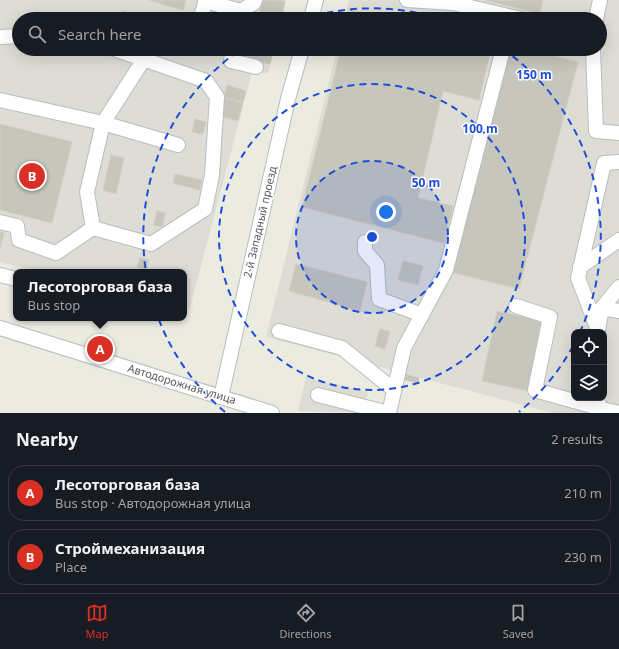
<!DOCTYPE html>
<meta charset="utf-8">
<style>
:root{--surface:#171b24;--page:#242831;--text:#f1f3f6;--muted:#9ea1a6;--line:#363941;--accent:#d93025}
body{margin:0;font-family:"Noto Sans",sans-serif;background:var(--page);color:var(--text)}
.controls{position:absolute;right:12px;bottom:12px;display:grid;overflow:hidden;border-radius:8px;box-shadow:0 4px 16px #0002}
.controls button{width:36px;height:36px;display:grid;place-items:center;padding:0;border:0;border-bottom:1px solid var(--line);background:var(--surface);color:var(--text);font:20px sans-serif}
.you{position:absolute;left:386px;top:212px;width:14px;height:14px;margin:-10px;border:3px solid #fff;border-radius:50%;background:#1a73e8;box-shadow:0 0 0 6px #1a73e833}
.badge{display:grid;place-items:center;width:26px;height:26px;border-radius:50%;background:var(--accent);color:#fff;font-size:13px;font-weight:700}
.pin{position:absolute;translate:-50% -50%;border:2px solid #fff;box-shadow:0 1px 4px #0006}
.popup{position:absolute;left:13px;top:269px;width:174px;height:52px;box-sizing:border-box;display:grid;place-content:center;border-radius:8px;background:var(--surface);filter:drop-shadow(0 1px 3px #0005);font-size:13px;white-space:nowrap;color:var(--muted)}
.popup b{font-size:15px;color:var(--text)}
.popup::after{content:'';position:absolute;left:50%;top:100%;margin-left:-8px;border:8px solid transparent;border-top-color:var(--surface)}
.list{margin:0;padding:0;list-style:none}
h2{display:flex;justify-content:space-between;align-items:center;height:52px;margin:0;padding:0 16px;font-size:17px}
h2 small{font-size:13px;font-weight:400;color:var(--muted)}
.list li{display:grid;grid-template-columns:26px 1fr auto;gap:12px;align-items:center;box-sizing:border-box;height:56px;margin:0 8px 8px;padding:0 8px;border:1px solid var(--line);border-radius:16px}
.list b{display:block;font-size:15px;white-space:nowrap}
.list p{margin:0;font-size:13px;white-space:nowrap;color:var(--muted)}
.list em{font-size:13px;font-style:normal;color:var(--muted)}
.icon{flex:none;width:22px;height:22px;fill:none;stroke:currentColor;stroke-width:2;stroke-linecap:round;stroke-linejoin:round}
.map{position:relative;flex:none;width:619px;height:413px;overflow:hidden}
.search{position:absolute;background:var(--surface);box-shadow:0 4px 16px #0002;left:12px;right:12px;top:12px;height:44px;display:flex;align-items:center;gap:10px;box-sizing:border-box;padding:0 14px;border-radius:22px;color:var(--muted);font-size:15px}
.sheet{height:180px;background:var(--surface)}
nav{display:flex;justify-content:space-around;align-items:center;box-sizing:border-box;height:56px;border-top:1px solid var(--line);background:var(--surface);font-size:11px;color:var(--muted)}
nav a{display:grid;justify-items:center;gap:2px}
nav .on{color:var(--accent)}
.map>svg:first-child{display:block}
.industrial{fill:#ddddd5;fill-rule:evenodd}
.building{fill:#c6c6bc;stroke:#d0cfbf}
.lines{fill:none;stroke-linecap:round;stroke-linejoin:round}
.minor-casing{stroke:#bbbbc2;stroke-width:16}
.minor{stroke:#fff;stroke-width:14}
.ring{fill:none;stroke:#1d4ed8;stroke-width:2;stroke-dasharray:7 5}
.labels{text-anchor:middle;stroke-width:3;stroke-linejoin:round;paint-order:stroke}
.street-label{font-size:11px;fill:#595a61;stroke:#fff}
.centre{fill:#1d4ed8;stroke:#fff;stroke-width:2}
.ring-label{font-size:12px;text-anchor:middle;font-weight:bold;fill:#1d4ed8;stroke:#fff;stroke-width:3;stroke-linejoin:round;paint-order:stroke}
</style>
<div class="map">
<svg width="619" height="413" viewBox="0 0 619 413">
<rect width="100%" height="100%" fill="#ebebe0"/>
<!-- industrial -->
<g class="industrial">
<path d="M0,0H286L282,19H19V49H274L268,73L252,72L190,308L184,307V272H41L0,262Z"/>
<path d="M349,0H619V413H553L266,337L337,49H600V19H345ZM574,332H604V398H574Z"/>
<path d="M306,377L368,392L362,413L298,411Z"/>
</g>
<!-- building -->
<g class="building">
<path d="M149,0H186L183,10Z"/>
<path d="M262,0L285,1L281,19H258Z"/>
<path d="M485,0H543L540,14Z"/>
<path d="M351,10L386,19H348Z"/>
<path d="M123,11L148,19H120Z"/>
<path d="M212,14L230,19H211Z"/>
<path d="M204,49H222L221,53Z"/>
<path d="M250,49H274L270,64L248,59Z"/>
<path d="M341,49H491L479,100L443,91L418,198L453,206L444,243L302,207Z"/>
<path d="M509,49H527L578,62L519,289L451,272Z"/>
<path d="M227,85L246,91L243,102L224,97Z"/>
<path d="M225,98L243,103L238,121L220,116Z"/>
<path d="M195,119L206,122L203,134L192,132Z"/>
<path d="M0,124L72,142L52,223L0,210Z"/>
<path d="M111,155L124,158L116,194L103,190Z"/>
<path d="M175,174L202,180L200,190L173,183Z"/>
<path d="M157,211L166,213L162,227L154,225Z"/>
<path d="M0,232L4,233L0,248Z"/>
<path d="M140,258L149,260L146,269L137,267Z"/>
<path d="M403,261L423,266L418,285L398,280Z"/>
<path d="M296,264L367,282L360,311L289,291Z"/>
<path d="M497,311L544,321L528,391L482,381Z"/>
<path d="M380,329L390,332L385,349L375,346Z"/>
<path d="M406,374L419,378L417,383L405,380Z"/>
</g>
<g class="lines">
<defs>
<g id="minor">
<path d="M407,0L453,3L521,19"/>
<path d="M205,1L241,11"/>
<path d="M200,19L206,0"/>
<path d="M240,19L241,11L254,3L255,0"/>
<path d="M311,19L316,0"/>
<path d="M596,19L600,0"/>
<path d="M0,37L19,36"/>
<path d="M233,49L231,61L256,67"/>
<path d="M593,49L596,131L619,133"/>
<path d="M0,100L103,123L178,145"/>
<path d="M0,222L17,226L19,240L56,253L93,228L151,244L205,209L212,175L217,97L206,81L114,49"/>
<path d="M93,228L87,192L103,123L144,59"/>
<path d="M365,242V251L377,265L379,299L422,315"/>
<path d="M580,267L619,240"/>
<path d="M0,275L16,279"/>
<path d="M516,306L550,317L535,390L602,409"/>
<path d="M602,308L619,311"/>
<path d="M0,328L272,413"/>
<path d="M598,330L578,278L604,163L619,162"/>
<path d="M598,330L602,308L619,287"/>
<path d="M279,331L342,348L394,390"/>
<path d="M318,395L389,413"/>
<path d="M221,397L288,99L302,49"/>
<path d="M597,402L602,409L619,413"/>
<path d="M389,413L404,348L446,270L503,49"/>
</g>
</defs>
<!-- minor casing -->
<use href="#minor" class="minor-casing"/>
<!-- minor -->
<use href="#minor" class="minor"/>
</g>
<!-- distance rings -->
<circle cx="372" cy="237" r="76" fill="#1d4ed8" fill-opacity=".12"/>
<g class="ring">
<circle cx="372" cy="237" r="76"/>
<circle cx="372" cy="237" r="153"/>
<path d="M573 346A229 229 0 0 1 519 412M225 412A229 229 0 0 1 241 49M303 19A229 229 0 0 1 441 19M503 49A229 229 0 0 1 580 332"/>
</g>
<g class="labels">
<!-- street labels -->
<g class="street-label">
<text transform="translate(260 222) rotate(-77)" y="4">2-й Западный проезд</text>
<text transform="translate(182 384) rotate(17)" y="4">Автодорожная улица</text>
</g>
</g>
<circle cx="372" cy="237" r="6" class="centre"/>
<g class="ring-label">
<text x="534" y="79">150 m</text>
<text x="480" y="133">100 m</text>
<text x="426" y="187">50 m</text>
</g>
</svg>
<div class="controls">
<button><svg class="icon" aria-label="locate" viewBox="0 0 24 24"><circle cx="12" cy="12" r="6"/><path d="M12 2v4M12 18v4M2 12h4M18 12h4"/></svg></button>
<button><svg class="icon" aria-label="layers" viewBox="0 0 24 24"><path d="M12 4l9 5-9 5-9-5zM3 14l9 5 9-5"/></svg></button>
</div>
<div class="you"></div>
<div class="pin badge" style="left:100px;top:349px">A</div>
<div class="popup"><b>Лесоторговая база</b>Bus stop</div>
<div class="pin badge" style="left:32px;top:176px">B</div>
<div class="search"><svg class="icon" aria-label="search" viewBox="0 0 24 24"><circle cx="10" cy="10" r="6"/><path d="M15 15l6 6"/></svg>Search here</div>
</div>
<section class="sheet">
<h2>Nearby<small>2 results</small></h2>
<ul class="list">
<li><span class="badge">A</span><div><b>Лесоторговая база</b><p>Bus stop · Автодорожная улица</p></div><em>210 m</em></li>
<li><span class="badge">B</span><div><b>Строймеханизация</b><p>Place</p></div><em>230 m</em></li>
</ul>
</section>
<nav>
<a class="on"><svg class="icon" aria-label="map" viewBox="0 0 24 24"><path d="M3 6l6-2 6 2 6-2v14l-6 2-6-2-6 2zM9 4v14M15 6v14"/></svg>Map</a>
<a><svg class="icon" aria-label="directions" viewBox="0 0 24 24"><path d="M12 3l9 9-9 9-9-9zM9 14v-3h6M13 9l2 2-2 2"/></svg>Directions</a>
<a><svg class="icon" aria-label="saved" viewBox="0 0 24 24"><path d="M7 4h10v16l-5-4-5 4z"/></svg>Saved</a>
</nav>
